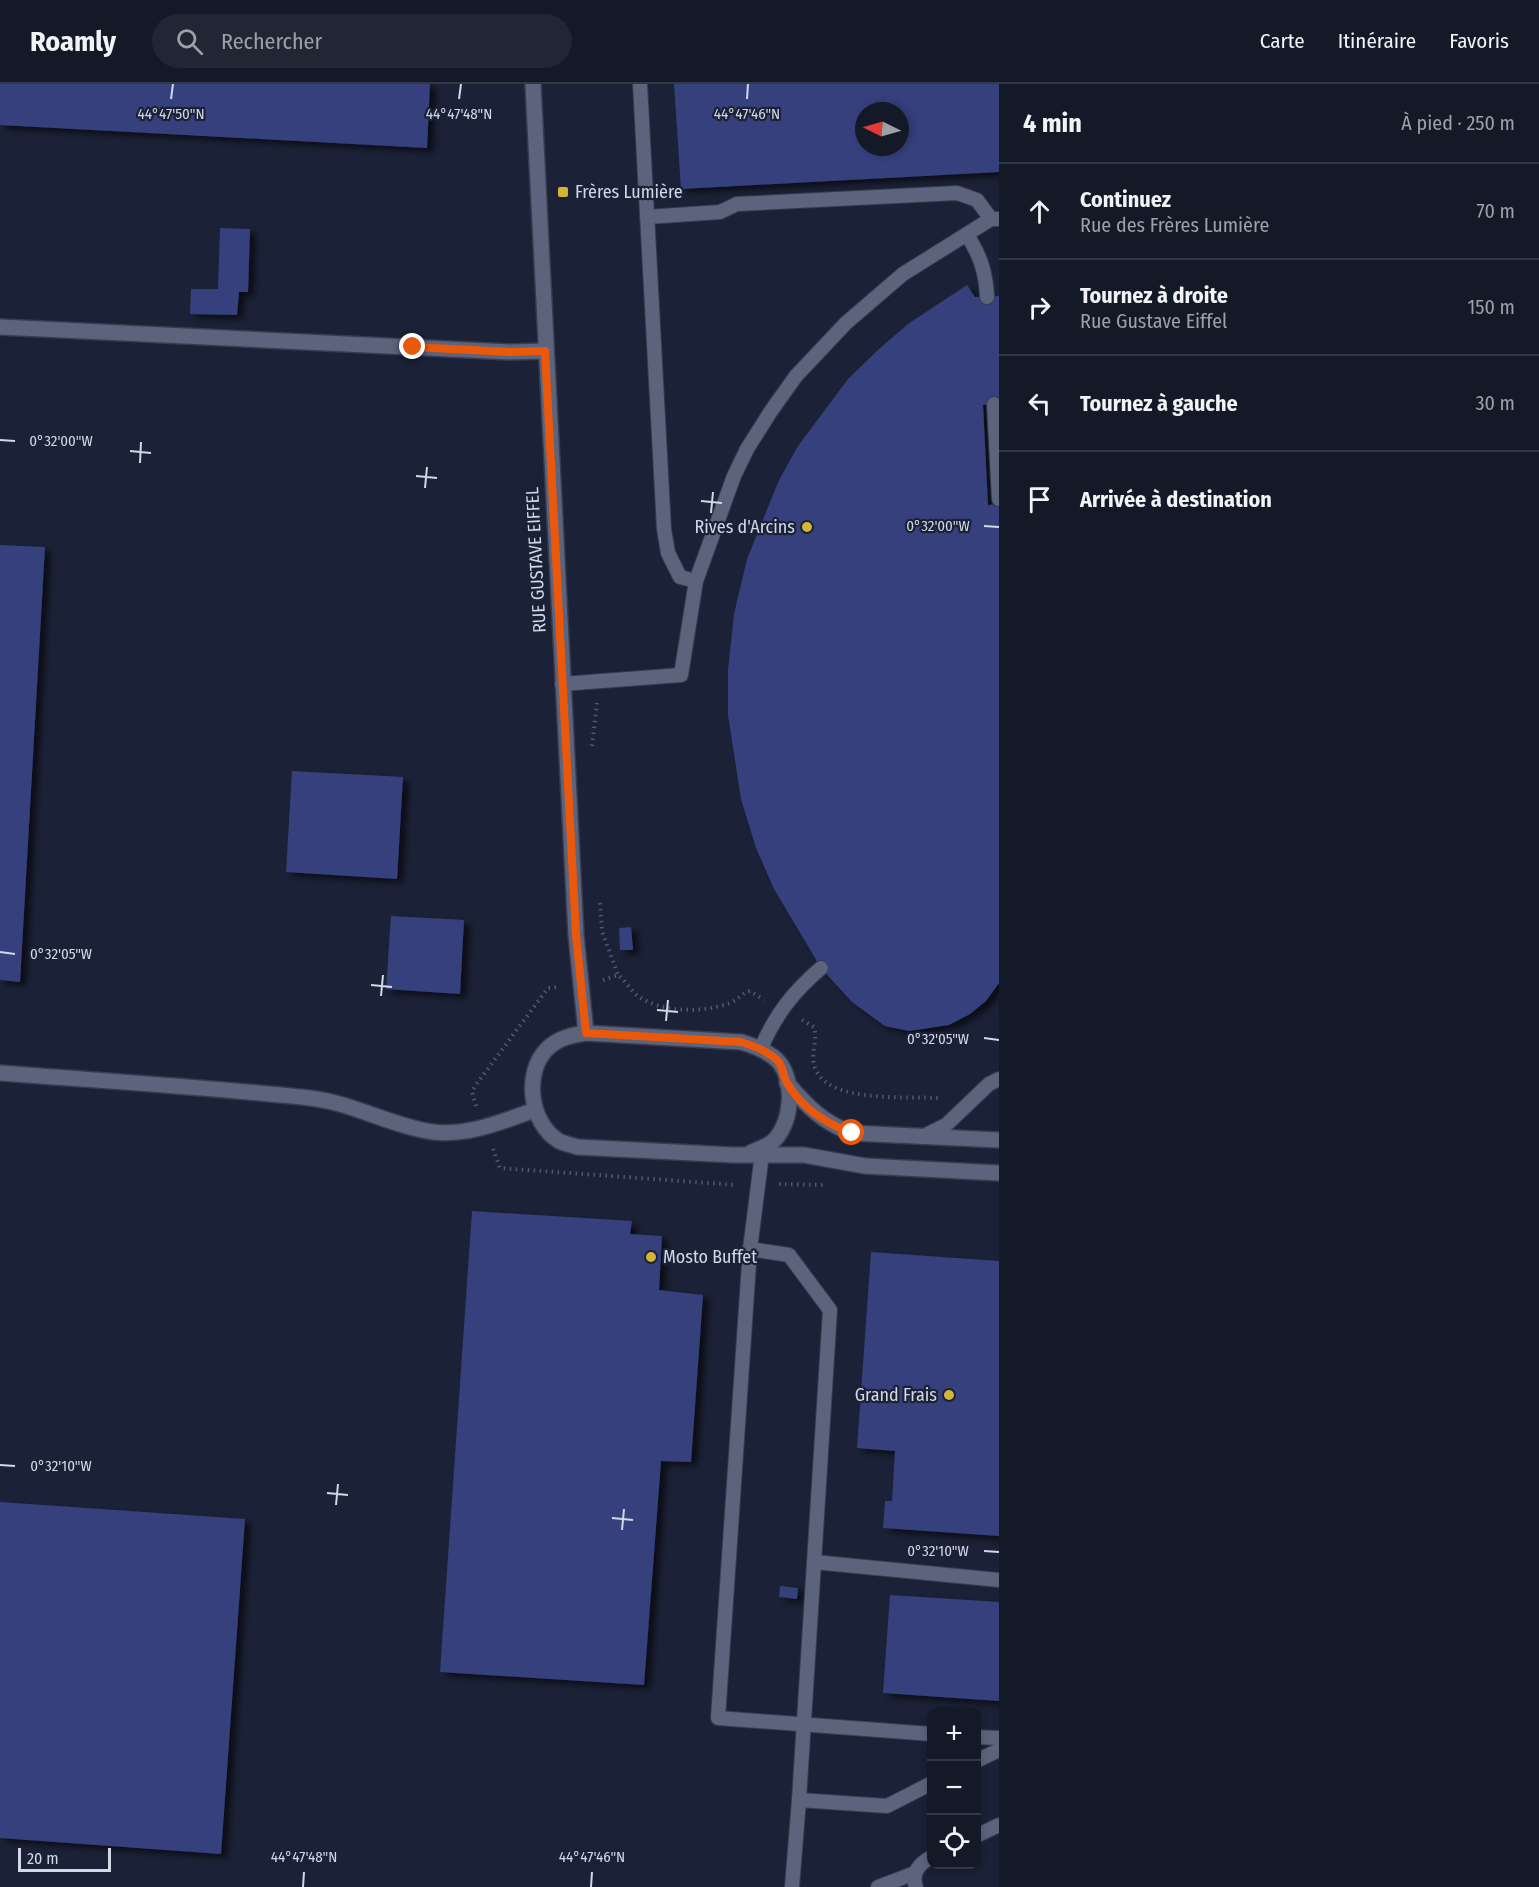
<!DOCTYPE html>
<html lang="fr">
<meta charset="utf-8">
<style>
:root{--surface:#141928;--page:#212634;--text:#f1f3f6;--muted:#9da0a8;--line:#333845}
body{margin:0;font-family:"Fira Sans Condensed",sans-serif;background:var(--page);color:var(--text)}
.controls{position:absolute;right:18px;bottom:18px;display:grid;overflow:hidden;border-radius:12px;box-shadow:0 3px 9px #0003}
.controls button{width:54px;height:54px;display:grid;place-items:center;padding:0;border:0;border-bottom:2px solid var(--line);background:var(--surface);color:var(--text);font:30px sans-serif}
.compass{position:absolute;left:855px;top:18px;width:54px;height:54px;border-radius:50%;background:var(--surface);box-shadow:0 3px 9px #0003;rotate:275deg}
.scale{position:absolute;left:18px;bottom:15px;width:93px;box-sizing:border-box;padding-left:6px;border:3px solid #d3d8e7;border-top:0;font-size:16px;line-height:21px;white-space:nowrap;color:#d3d8e7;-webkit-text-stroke:4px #1b2136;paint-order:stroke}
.stop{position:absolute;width:18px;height:18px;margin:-14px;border:4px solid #ea580c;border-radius:50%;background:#fff}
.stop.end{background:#ea580c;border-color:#fff;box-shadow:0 2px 6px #0008}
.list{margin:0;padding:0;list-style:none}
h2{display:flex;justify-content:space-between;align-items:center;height:78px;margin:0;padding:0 24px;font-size:26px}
h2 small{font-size:20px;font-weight:400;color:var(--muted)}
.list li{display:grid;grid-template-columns:39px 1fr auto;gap:18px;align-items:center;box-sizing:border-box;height:96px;padding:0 24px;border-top:2px solid var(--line)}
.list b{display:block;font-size:22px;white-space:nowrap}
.list p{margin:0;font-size:20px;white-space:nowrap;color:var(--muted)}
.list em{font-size:20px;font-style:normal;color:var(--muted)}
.icon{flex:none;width:33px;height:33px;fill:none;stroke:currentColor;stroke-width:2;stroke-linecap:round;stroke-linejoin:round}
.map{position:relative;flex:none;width:999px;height:1803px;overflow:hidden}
header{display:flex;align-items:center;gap:36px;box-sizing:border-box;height:84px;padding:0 30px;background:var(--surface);border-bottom:2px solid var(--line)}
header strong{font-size:28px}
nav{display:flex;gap:33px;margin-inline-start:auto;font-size:21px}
.search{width:420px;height:54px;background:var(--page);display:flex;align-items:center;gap:15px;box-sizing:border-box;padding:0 21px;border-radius:33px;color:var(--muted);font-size:22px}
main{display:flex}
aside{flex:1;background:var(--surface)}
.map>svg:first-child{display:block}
.building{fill:#34407d;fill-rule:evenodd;filter:url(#shadow)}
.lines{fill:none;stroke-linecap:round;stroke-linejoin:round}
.lane-casing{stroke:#373b4d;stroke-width:16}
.street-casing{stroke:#373b4d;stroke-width:18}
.secondary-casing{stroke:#373b4d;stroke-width:18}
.path{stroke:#545a6d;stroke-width:4;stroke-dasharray:1.5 4.5;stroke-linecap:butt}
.lane{stroke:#5c637d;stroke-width:14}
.street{stroke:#5c637d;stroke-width:15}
.secondary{stroke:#5c637d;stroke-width:15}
.route{stroke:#ea580c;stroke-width:8}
.ticks{fill:none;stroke:#d3d8e7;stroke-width:2}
.poi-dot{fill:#d3b635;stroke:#1b2136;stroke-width:2}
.labels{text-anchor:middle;stroke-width:4.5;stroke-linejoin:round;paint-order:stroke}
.poi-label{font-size:18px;fill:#d3d8e7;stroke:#1b2136;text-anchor:start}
.street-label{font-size:18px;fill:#d3d8e7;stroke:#1b2136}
.ticks-label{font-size:15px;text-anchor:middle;fill:#d3d8e7;stroke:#1b2136;stroke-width:4.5;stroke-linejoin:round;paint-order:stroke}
</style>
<header>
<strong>Roamly</strong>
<div class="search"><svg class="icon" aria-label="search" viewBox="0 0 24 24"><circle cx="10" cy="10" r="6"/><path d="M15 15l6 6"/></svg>Rechercher</div>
<nav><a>Carte</a><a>Itinéraire</a><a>Favoris</a></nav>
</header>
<main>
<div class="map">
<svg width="999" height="1803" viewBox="0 0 999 1803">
<defs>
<filter id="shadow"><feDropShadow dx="6" dy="4" stdDeviation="3" flood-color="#0009"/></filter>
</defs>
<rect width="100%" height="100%" fill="#1b2136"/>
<!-- building -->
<g class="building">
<path d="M0,0H430L427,64L0,41Z"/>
<path d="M674,0H999V88L681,105ZM864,27H900V63H864Z"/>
<path d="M220,144L250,145L248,208H239L237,231L190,230L191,205H218Z"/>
<path d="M967,201L975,213L999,212V320L983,321L988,421L999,420V899L986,917L970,930L949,941L909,947L885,942L852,918L821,884L774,805L756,764L741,715L728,631V586L734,530L747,475L779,396L798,362L848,295L879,265L908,240Z"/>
<path d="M0,461L45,463L20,898L0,896Z"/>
<path d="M292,687L403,693L397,795L286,788Z"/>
<path d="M391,832L464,836L460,910L386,905Z"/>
<path d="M631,843L633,866H620L619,844Z"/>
<path d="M472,1127L632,1137L630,1150L662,1152L659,1206L703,1211L691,1378L661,1377L644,1601L440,1588Z"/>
<path d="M871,1168L999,1177V1452L883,1444L885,1417H892L895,1367L857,1364Z"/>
<path d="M0,1418L245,1435L221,1770L0,1754Z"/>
<path d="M780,1502L798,1504L797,1515L779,1513Z"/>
<path d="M890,1511L999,1518V1617L883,1609Z"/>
</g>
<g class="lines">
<defs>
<g id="lane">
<path d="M640,0L664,445L668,469L680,493L696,497"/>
<path d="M647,133L720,128L737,120L957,109L977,116L991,135"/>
<path d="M967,151C980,171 986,188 987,213"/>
<path d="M994,320L999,415"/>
<path d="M562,600L681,591L696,497L734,392L747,365L771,327L796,292L846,239L903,190L991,135H999"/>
<path d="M761,964C776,930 793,908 821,884"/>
<path d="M922,1053L946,1041L989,1000L999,995"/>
<path d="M762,1070L750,1165L789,1171L830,1226L799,1716"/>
<path d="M750,1165L718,1634L932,1650"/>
<path d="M814,1478L999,1496"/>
<path d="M976,1653L999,1654"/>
<path d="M976,1677L999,1666"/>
<path d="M976,1752L999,1741"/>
<path d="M792,1803L799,1716L887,1722L932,1699"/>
<path d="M878,1803L915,1789"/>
<path d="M916,1803C911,1790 919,1779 932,1773"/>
</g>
<g id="street">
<path d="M0,243L510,268L545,267"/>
<path d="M0,989C103,997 207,1003 310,1014C353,1019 391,1042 433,1048C469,1052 503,1037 535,1026"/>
</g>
<g id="secondary">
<path d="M533,0L576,851L586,949"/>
<path d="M787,999C807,1022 823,1039 852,1049L999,1056"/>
<path d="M750,1069C756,1066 765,1063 771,1059C792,1043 796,997 778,977C768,967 755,962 741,958L586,949C572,951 558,954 547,965C523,989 530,1040 559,1057C565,1060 572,1061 577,1063L733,1071H804L865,1082L999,1089"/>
</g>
</defs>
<!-- lane casing -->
<use href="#lane" class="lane-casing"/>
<!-- street casing -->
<use href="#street" class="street-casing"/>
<!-- secondary casing -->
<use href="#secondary" class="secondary-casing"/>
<!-- path -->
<g class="path">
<path d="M592,662L597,619"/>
<path d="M600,819L602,847L618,891"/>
<path d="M603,896L618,891C626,897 630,906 638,912C661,929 704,929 730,919C738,916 742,909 750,907L764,916"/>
<path d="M802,936L814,943C818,956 810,970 815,984C828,1020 909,1012 941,1014"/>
<path d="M476,1022L472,1008L475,1002L548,904L559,903"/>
<path d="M493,1065L500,1084L736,1101"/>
<path d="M779,1100L825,1101"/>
</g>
<!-- lane -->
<use href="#lane" class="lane"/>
<!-- street -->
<use href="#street" class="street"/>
<!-- secondary -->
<use href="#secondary" class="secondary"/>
</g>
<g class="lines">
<!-- route -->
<path class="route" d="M413,263L510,268L545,267L576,851L586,949L741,958C755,962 768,967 778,977C783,983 783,992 787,999C801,1023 826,1040 852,1049"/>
</g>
<!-- ticks -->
<path class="ticks" d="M171,15L173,0M459,15L461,0M747,15L748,0M0,356L15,357M130,367L151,369M140,379L141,358M416,392L437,394M425,404L427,383M701,417L722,419M711,429L713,408M984,442L999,443M0,868L15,870M371,901L392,903M381,912L383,891M657,926L678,928M666,937L668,916M984,954L999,956M0,1381L15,1382M327,1409L348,1411M336,1421L338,1400M612,1434L633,1436M622,1446L624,1425M984,1467L999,1468M303,1803L304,1788M591,1803L592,1788"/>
<!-- markers -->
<g class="poi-dot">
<rect x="557" y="102" width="12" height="12" rx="3"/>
<circle cx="807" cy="443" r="6"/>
<circle cx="651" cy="1173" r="6"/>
<circle cx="949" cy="1311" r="6"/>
</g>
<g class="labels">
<!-- poi labels -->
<g class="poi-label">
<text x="575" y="114">Frères Lumière</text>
<text x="795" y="449" text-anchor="end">Rives d'Arcins</text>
<text x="663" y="1179">Mosto Buffet</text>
<text x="937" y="1317" text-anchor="end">Grand Frais</text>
</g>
<!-- street labels -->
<g class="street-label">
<text transform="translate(536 476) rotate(-93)" y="6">RUE GUSTAVE EIFFEL</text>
</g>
</g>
<g class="ticks-label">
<text x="171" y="35">44°47'50"N</text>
<text x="459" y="35">44°47'48"N</text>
<text x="747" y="35">44°47'46"N</text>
<text x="61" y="362">0°32'00"W</text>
<text x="938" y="447">0°32'00"W</text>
<text x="61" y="875">0°32'05"W</text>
<text x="938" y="960">0°32'05"W</text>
<text x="61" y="1387">0°32'10"W</text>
<text x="938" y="1472">0°32'10"W</text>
<text x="304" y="1778">44°47'48"N</text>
<text x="592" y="1778">44°47'46"N</text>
</g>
</svg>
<div class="controls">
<button>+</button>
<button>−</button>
<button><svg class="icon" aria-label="locate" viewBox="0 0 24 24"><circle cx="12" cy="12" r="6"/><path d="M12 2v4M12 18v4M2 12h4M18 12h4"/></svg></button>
</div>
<svg class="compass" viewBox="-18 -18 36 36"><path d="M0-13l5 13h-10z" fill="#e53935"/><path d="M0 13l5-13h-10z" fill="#9da0a8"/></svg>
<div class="scale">20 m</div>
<div class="stop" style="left:852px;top:1049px"></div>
<div class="stop end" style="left:413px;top:263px"></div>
</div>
<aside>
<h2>4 min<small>À pied · 250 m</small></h2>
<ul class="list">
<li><svg class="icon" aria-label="ahead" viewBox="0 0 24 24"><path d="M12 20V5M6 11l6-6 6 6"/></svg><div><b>Continuez</b><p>Rue des Frères Lumière</p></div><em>70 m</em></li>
<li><svg class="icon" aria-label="right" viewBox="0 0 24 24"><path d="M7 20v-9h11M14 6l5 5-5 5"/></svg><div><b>Tournez à droite</b><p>Rue Gustave Eiffel</p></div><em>150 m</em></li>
<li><svg class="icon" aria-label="left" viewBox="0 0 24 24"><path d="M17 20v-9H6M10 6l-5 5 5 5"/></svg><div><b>Tournez à gauche</b></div><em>30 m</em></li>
<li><svg class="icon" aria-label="arrive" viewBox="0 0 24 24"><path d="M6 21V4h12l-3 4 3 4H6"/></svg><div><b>Arrivée à destination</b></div></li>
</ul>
</aside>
</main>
